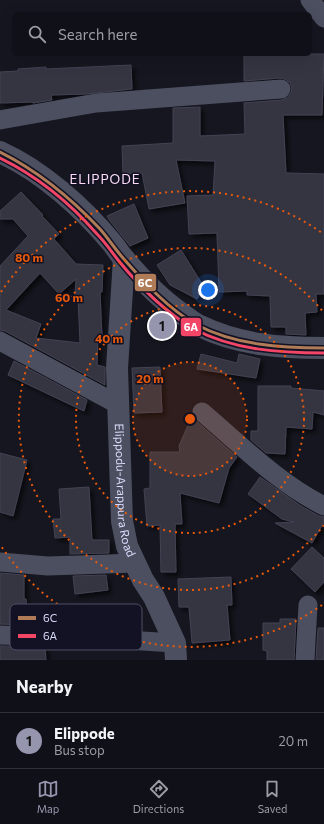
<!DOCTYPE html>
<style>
:root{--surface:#101018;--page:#1e1e25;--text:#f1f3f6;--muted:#9c9da2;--line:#303037;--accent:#9596ae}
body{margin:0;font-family:Commissioner,sans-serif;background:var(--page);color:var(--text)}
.you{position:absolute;left:208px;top:290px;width:14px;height:14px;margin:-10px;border:3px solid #fff;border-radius:50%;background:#1a73e8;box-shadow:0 0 0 6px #1a73e833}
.badge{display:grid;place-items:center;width:26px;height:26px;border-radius:50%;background:var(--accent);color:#111;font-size:13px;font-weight:700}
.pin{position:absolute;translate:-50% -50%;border:2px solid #fff;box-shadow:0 1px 4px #0006}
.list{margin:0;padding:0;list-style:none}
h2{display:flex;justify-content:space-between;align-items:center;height:52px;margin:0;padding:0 16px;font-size:17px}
h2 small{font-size:13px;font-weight:400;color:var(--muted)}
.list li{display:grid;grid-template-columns:26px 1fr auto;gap:12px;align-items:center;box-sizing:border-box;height:56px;padding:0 16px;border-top:1px solid var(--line)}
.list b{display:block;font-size:15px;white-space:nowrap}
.list p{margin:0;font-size:13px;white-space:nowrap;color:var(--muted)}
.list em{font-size:13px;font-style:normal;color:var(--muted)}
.icon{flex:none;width:22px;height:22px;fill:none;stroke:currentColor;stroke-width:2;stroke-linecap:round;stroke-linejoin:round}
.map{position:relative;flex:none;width:324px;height:660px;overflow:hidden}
.search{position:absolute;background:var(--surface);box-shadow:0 4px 16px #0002;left:12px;right:12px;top:12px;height:44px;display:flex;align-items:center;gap:10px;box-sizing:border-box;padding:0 14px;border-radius:6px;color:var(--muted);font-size:15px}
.sheet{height:108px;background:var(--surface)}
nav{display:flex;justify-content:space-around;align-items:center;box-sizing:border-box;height:56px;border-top:1px solid var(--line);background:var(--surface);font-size:11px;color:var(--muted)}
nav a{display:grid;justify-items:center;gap:2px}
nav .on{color:var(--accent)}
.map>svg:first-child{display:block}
.building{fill:#343442;stroke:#434253;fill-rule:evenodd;filter:url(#shadow)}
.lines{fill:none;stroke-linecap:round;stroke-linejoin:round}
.minor{stroke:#4c4f60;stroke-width:19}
.tertiary{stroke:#4c4f60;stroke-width:22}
.bus-1-casing{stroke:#121224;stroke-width:6}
.bus-2-casing{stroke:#121224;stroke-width:6}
.bus-1{stroke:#b07c57;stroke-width:3}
.bus-2{stroke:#f34667;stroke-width:3}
.ring{fill:none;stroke:#e8590c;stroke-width:2;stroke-dasharray:2 4}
.labels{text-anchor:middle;stroke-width:3;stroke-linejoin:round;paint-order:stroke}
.street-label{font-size:12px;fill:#dadbfb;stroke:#121224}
.neighbourhood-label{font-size:13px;letter-spacing:1px;fill:#fbdcf4;stroke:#121224}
.key{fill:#121224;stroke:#4e4e64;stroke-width:1}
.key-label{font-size:11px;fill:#dadbfb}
.centre{fill:#e8590c;stroke:#121224;stroke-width:2}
.ring-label{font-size:12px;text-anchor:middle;font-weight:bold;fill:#e8590c;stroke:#121224;stroke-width:3;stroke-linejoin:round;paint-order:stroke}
.line-badge{stroke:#121224;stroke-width:1.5}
.badge-label{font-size:11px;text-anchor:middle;font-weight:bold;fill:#fff}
</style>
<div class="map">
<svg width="324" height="660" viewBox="0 0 324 660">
<defs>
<filter id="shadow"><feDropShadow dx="3.5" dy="3.5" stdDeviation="2" flood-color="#0009"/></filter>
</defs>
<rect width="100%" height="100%" fill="#161620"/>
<!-- building -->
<g class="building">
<path d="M244,54H324L322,115H283L286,173L324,174V294H316L317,312L305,313L306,335L286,334V327H271L270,296L247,295V291L219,292L217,233L189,234L187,196L213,195L215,161L176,160L185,203L149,209L142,173L123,174L122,146L173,143V108L200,107V136L245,134L244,103L282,100L287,98L291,93L292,88L290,83L285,79L280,78L244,81Z"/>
<path d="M131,65L132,89L86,94L51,95L52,100L33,103L32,102L0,103V72L18,71V69L46,67V69Z"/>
<path d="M21,192L43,215L42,216L59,234L54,239L76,264L103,265L102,292H100L102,337H98L97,365L105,367V385L5,331L0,330V266L28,236L13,219H0V211ZM40,273L59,294L76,279L75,298H78L80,343L36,338L41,324L6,310Z"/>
<path d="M134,204L148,238L130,246L110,221L107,216Z"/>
<path d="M181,250L204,287L197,299L170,285L157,265Z"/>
<path d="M201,354L237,363L239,354L260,359L256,378L197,369Z"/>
<path d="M14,361L87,400L84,411L8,375Z"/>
<path d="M160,367L162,412L134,413L132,368Z"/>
<path d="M258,386H291V388L324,391V415L313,412L312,429L286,427L285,454L266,453L251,440V431H258Z"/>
<path d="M192,416L195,420L237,457L229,468L219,503L180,493L182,524H175L176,572H161L160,525L147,526L144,489L150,488V452H180L179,446Z"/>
<path d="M0,453L27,460L13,516L0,512Z"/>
<path d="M260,477L301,506L319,516L324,517V522L312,543L275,523L294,522L282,519L248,494Z"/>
<path d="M89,487L92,540H109V553L70,554V537L55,538L53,519H61L59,489Z"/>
<path d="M312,547L324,558V582L315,592L291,569Z"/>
<path d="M0,573L24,575V599H26L28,625L0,624Z"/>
<path d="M106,575L108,590L75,594L73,576Z"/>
<path d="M231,577L232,605H227L230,640L192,643L189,607H179L178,579Z"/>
<path d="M280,619H296L294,660H267V651L263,650V623H280Z"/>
<path d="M318,628H324V660H316Z"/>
<path d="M0,646L45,647L46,660H0Z"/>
</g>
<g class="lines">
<!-- minor -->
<g class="minor">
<path d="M310,0L324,18"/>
<path d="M0,120L96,103L281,89"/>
<path d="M0,341L117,404"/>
<path d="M202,412C241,445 278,483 324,506"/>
<path d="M0,562L48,566L135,563"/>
<path d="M0,635L93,638L175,643"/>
<path d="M305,660L308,605"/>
</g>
<!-- tertiary -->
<g class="tertiary">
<path d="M0,152C42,171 83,208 112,243C117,249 120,255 125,260C142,280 160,299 182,314C188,318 193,323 200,326C239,345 281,348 324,348"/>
<path id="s1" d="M124,259L117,368L122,521L127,546L143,580L154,597L175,643L176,660"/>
</g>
<defs>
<path id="bus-1" d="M0,152C38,171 71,198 100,229C108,238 115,249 123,258C144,282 168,309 197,325C235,345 281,348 324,348"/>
<path id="bus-2" d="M0,158C37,176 70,203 97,234C105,242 111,251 118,260C139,286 165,312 194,329C233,350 280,353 324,353"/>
</defs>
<!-- bus-1 casing -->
<use href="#bus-1" class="bus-1-casing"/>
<!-- bus-2 casing -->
<use href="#bus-2" class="bus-2-casing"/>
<!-- bus-1 -->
<use href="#bus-1" class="bus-1"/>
<!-- bus-2 -->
<use href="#bus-2" class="bus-2"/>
</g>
<!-- distance rings -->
<circle cx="190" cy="419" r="57" fill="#e8590c" fill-opacity=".12"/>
<g class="ring">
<circle cx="190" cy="419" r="57"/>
<circle cx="190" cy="419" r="114"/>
<path d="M324 525A171 171 0 1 1 324 313"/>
<path d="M322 605A228 228 0 0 1 1 546M1 292A228 228 0 0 1 322 233"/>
</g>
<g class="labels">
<!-- street labels -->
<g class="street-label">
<text dy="4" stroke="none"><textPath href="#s1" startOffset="232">Elippodu-Arappura Road</textPath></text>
</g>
<!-- neighbourhood labels -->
<g class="neighbourhood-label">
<text x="105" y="184">ELIPPODE</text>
</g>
</g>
<!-- legend -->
<rect x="10" y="604" width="132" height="46" rx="6" class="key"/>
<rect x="18" y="616" width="18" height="4" fill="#b07c57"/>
<rect x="18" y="634" width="18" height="4" fill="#f34667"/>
<g class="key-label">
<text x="43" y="622">6C</text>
<text x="43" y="640">6A</text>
</g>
<circle cx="190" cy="419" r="6" class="centre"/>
<g class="ring-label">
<text x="29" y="262">80 m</text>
<text x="69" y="302">60 m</text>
<text x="109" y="343">40 m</text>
<text x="150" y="383">20 m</text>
</g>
<g class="line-badge">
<rect x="134" y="273" width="23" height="19" rx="4" fill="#b07c57"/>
<rect x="180" y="317" width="22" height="20" rx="4" fill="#f34667"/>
</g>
<g class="badge-label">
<text x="145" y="287">6C</text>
<text x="191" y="331">6A</text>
</g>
</svg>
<div class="you"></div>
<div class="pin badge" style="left:162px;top:326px">1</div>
<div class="search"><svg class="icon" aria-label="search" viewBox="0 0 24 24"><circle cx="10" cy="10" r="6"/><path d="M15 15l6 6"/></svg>Search here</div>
</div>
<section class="sheet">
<h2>Nearby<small></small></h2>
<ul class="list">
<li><span class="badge">1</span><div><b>Elippode</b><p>Bus stop</p></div><em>20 m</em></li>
</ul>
</section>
<nav>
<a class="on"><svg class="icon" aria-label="map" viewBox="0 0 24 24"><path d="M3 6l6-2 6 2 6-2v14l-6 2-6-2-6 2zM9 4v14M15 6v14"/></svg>Map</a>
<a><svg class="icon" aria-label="directions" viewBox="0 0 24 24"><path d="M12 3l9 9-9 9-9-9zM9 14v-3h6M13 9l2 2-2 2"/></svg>Directions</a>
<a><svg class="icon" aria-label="saved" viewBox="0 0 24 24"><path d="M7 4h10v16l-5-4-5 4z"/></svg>Saved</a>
</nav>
